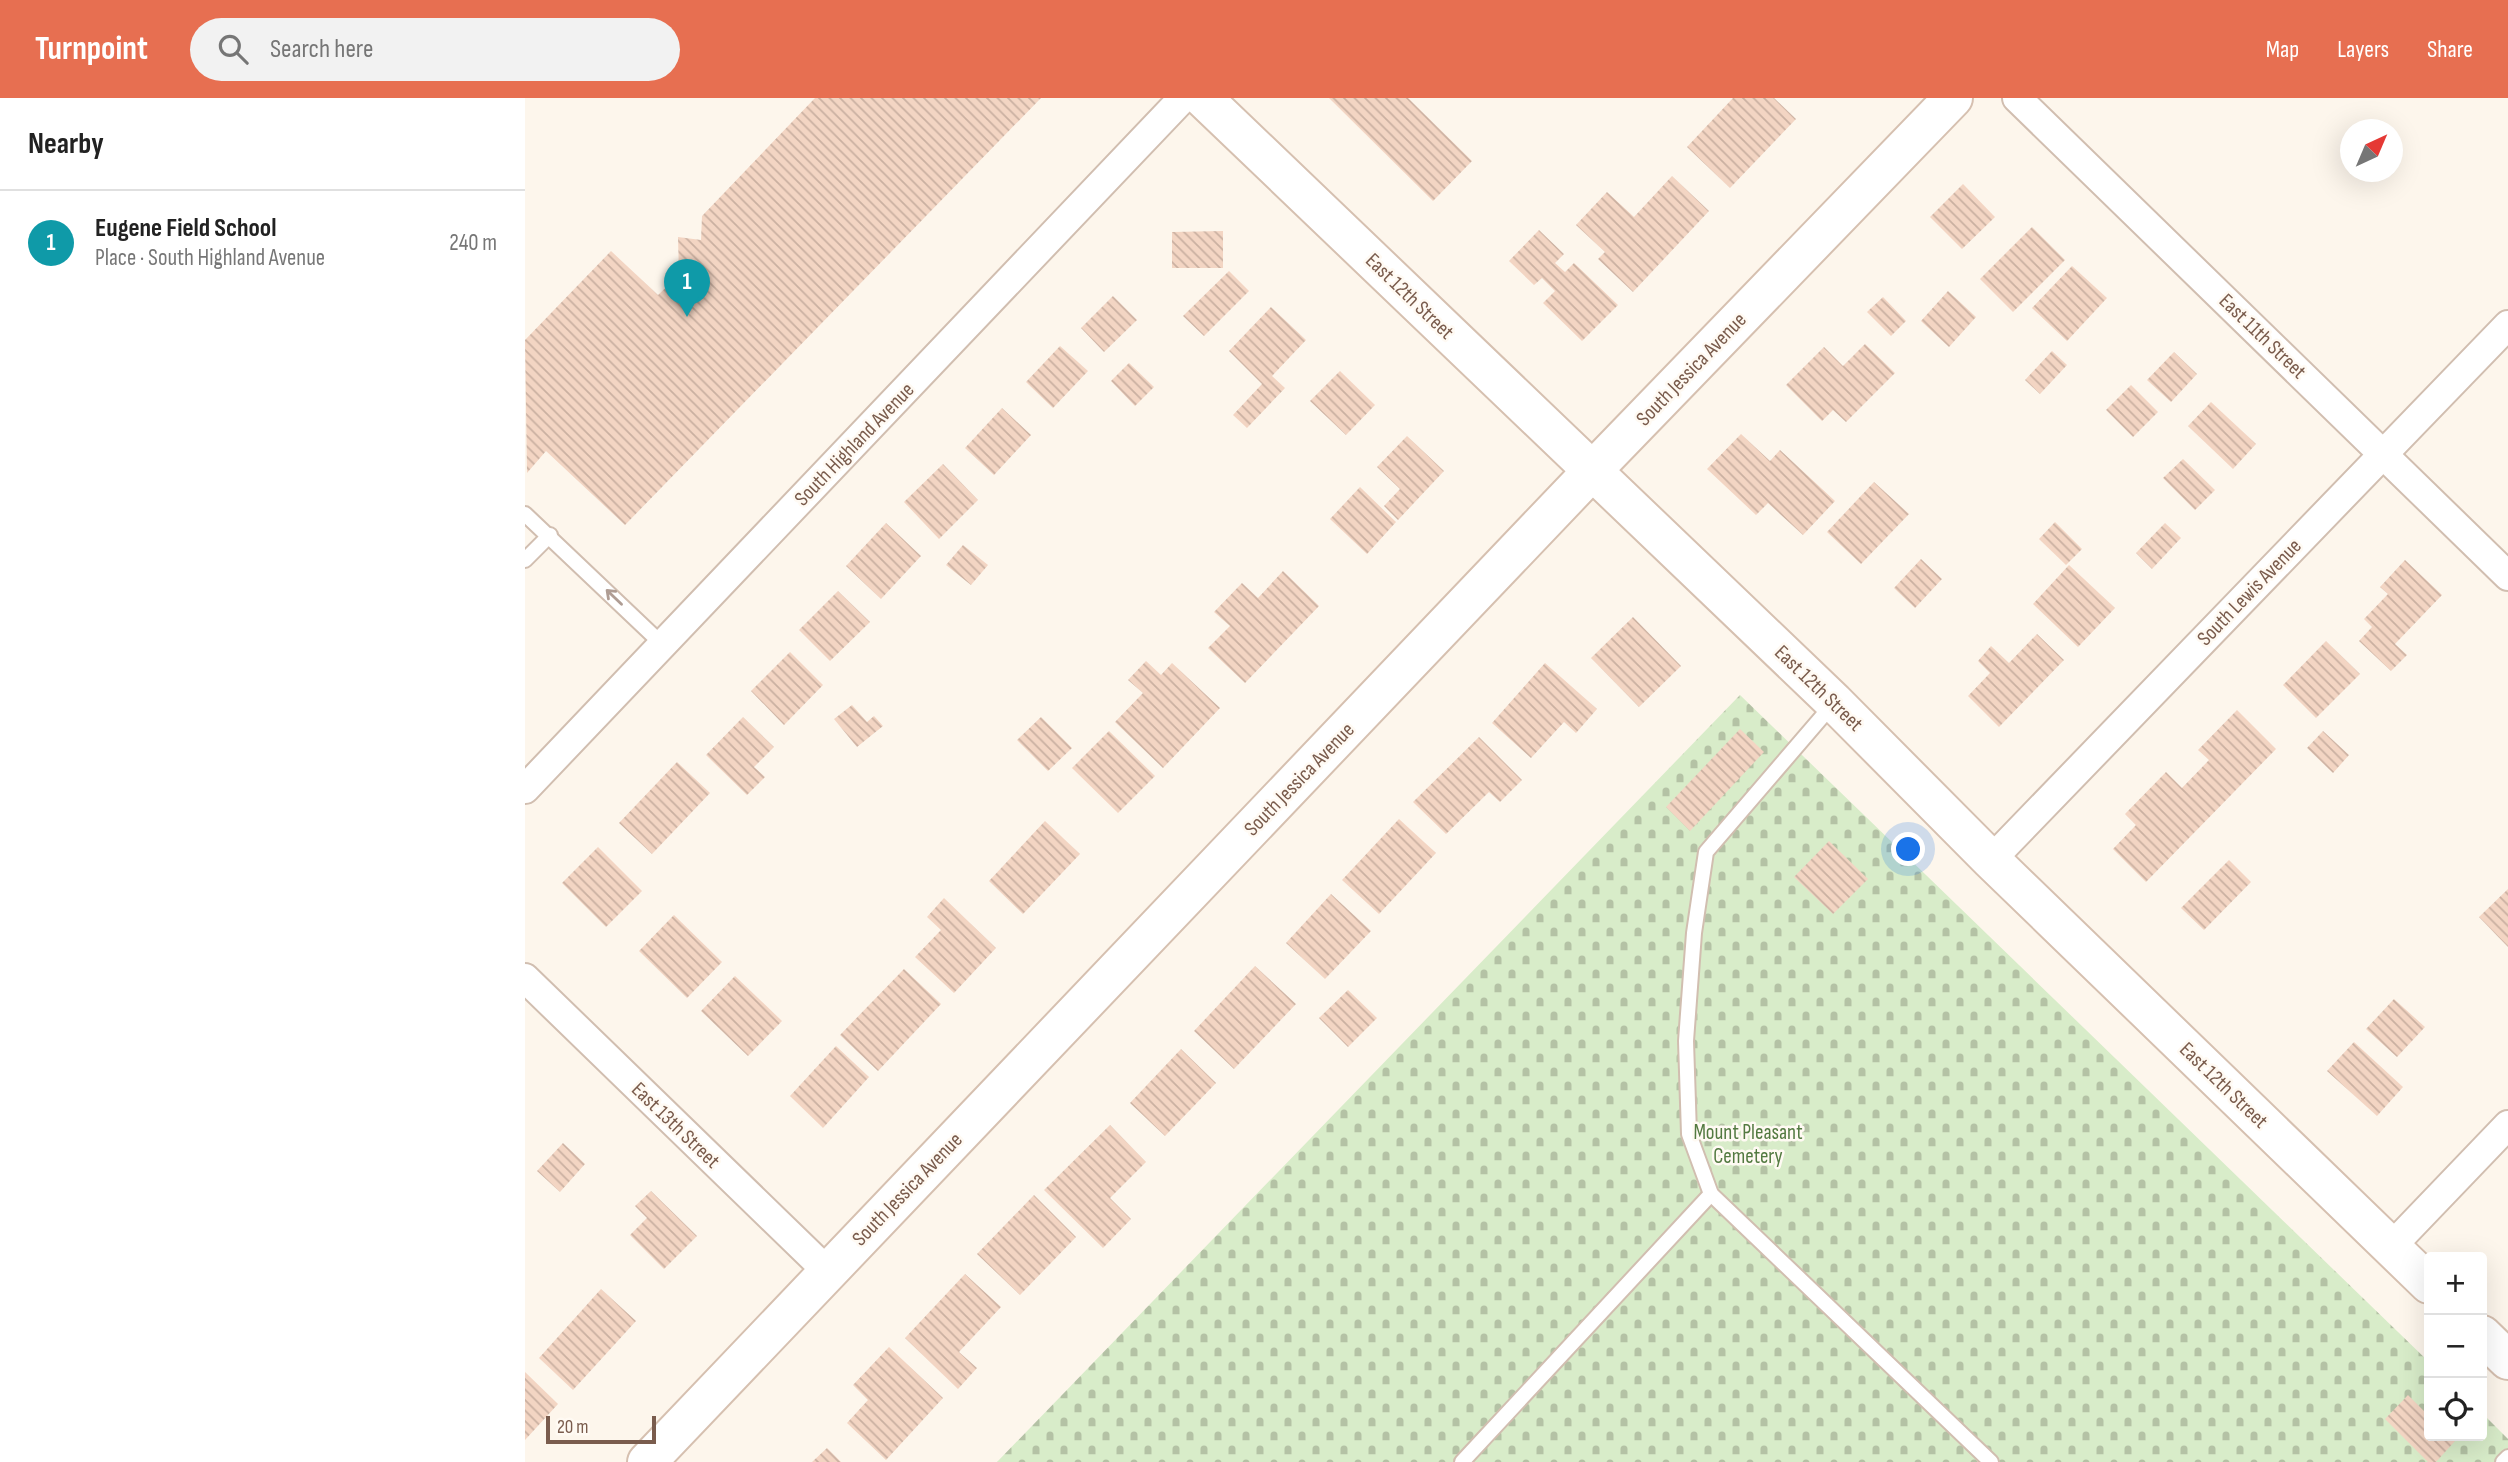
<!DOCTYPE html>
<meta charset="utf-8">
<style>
:root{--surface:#fff;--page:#f2f2f2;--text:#222;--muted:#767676;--line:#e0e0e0;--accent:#e76f51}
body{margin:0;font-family:"Sofia Sans Condensed",sans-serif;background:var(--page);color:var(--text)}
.controls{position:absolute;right:21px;bottom:21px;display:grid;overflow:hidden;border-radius:7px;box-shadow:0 7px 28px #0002}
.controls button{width:63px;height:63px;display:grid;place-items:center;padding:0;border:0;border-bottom:2px solid var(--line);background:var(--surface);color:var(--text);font:35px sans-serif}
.compass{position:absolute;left:1815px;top:21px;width:63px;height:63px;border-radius:50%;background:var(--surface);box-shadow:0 7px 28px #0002;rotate:44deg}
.scale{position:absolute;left:21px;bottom:18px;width:110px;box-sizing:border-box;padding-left:7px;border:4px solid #7a5c4d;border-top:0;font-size:19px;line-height:24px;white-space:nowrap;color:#7a5c4d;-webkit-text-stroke:5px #fffaf3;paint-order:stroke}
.you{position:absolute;left:1384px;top:752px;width:24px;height:24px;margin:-18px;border:5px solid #fff;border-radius:50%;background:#1a73e8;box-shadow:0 0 0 10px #1a73e833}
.badge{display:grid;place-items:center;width:46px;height:46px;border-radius:50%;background:var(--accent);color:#fff;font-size:23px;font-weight:700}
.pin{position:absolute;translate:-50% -58px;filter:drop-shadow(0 2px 4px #0008)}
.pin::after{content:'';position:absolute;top:37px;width:24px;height:21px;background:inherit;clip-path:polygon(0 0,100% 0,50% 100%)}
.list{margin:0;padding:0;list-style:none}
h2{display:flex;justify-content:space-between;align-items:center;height:91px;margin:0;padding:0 28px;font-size:30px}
h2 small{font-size:23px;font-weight:400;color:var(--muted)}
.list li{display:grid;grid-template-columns:46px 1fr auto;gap:21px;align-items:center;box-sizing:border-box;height:105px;padding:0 28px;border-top:2px solid var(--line)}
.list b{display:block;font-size:26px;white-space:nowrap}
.list p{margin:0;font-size:23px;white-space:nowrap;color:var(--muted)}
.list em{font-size:23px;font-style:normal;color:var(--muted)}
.icon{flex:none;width:38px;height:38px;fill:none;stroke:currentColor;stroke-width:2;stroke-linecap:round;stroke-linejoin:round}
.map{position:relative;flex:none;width:1983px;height:1364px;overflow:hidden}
header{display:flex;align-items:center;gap:42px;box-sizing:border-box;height:98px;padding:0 35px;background:var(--accent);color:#fff}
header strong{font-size:33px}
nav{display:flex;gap:38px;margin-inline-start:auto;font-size:24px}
.search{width:490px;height:63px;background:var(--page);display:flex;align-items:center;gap:18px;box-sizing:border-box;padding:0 24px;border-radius:38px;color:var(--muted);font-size:26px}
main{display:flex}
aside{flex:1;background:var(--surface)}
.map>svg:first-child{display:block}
.cemetery{fill:url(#cemetery-stones)}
.building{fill:url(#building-back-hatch)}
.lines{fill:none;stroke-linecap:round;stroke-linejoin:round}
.lane-casing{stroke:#d1beb0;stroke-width:18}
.street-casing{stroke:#d1beb0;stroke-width:32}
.secondary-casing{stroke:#d6c0b0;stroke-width:42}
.lane{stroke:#fff;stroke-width:14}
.street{stroke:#fff;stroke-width:28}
.secondary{stroke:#fff;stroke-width:38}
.oneway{stroke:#af9d94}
.labels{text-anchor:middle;stroke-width:5;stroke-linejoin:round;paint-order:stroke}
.street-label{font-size:21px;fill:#7a5c4d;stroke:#fffaf3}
.park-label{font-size:21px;fill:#537a41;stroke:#fffaf3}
</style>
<header>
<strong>Turnpoint</strong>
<div class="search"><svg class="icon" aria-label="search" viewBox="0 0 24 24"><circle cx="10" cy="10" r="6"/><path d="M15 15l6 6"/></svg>Search here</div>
<nav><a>Map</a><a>Layers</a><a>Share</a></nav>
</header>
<main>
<aside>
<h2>Nearby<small></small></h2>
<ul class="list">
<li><span class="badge" style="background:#0f9aa8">1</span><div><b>Eugene Field School</b><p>Place · South Highland Avenue</p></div><em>240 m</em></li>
</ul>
</aside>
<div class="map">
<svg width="1983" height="1364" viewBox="0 0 1983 1364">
<defs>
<pattern id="cemetery-stones" width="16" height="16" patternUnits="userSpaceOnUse" patternTransform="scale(1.75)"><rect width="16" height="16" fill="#d8ecc9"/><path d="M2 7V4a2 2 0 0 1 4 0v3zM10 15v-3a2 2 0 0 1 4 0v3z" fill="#b4c2a5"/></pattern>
<pattern id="building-back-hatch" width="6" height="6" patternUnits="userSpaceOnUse" patternTransform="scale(1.75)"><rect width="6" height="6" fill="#f3d5c3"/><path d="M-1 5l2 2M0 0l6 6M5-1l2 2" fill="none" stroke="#cab0a1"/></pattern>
</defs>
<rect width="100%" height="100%" fill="#fdf6ec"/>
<!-- cemetery -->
<path class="cemetery" d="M1215,597L1904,1264V1338H1957V1315L1983,1341V1364H472Z"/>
<!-- building -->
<g class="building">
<path d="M290,0H516L100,427L21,353L2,375L0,242L86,153L133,197L154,177L153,139L176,142L177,118Z"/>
<path d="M804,0H883L947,63L908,103Z"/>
<path d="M1208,0H1249L1271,21L1205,90L1162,49Z"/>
<path d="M1147,78L1184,113L1108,194L1073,161L1080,154L1051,127L1082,94L1109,119Z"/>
<path d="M1438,86L1470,119L1437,151L1405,119Z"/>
<path d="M1507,129L1540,162L1488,214L1455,181Z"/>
<path d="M1014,132L1039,156L1030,165L1040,174L1049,165L1093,207L1057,243L1018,205L1030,193L1017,180L1009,187L984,163Z"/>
<path d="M698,133V170H647V134Z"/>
<path d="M1547,168L1582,200L1542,243L1507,210Z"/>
<path d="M704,173L724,193L679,238L658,218Z"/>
<path d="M1423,193L1451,219L1424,249L1396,223Z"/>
<path d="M588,198L612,222L579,254L556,230Z"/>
<path d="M1358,199L1381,223L1366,238L1342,214Z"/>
<path d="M746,209L781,242L747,278L760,290L722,330L708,317L737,286L704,253Z"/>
<path d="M1340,246L1370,275L1321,324L1308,312L1297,323L1261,287L1299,249L1318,268Z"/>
<path d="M535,248L563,273L528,310L501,284Z"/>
<path d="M1527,253L1542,267L1515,296L1500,282Z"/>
<path d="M1649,254L1672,276L1646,304L1622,282Z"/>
<path d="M604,265L629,289L610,308L586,283Z"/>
<path d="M815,273L850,307L821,337L785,303Z"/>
<path d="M1606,287L1633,314L1608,339L1581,312Z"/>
<path d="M1686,304L1731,346L1708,371L1663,328Z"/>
<path d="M477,310L506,337L469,377L440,350Z"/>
<path d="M1216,336L1245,363L1255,352L1310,403L1278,437L1243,405L1231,417L1182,371Z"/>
<path d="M882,338L919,373L873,422L859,408L875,391L852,369Z"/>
<path d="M1658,361L1690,392L1670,412L1638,380Z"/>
<path d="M418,366L453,402L414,441L379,404Z"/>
<path d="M1349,384L1384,416L1336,466L1302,434Z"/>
<path d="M835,389L871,424L842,456L805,421Z"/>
<path d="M1530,424L1557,451L1541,467L1514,441Z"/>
<path d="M361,425L396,458L356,501L321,468Z"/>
<path d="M1640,425L1656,440L1627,471L1611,455Z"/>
<path d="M438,447L463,467L446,487L421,467Z"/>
<path d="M1396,461L1417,481L1390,510L1369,490Z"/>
<path d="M1880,462L1917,497L1870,546L1882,557L1866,573L1834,543L1847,529L1839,521L1863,496L1855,489Z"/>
<path d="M1544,467L1590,510L1553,549L1508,506Z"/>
<path d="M758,473L794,508L720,585L683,550L705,528L689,514L717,485L733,500Z"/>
<path d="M313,493L345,524L305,563L274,532Z"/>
<path d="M1108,519L1156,568L1114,609L1066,560Z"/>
<path d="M1512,536L1539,562L1474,629L1443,598L1465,575L1453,563L1466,548L1484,565Z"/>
<path d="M1801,543L1835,576L1791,620L1758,587Z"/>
<path d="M265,554L298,587L259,627L226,593Z"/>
<path d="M621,563L636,577L647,565L695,610L638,670L590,624L618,595L603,582Z"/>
<path d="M1020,565L1072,611L1051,635L1039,624L1006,660L967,625Z"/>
<path d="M327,607L342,624L349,618L358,628L332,649L309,621Z"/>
<path d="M1712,612L1751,651L1621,784L1588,751L1611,727L1600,716L1641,674L1657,690L1684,662L1673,652Z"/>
<path d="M218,619L249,649L229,669L240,679L222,697L181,657Z"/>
<path d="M516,619L547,650L523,673L492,642Z"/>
<path d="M1215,631L1239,654L1165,733L1141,709Z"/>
<path d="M584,633L630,678L593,715L547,670Z"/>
<path d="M1798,633L1824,657L1808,675L1782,650Z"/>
<path d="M954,639L997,682L975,704L964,694L921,736L888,704Z"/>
<path d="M152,664L185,695L127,756L94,725Z"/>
<path d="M874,721L911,755L854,816L817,782Z"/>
<path d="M520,723L555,756L498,816L464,783Z"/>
<path d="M1304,743L1343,781L1308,816L1269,779Z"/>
<path d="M73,749L117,793L81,829L37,785Z"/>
<path d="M1704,762L1726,784L1679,832L1656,810Z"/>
<path d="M1983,791V849L1954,819Z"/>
<path d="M806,796L846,833L800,881L761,845Z"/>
<path d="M419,800L471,850L429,895L390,859L416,832L402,819Z"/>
<path d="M149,817L197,864L162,900L114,853Z"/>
<path d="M730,868L771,906L709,971L669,933Z"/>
<path d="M379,871L416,906L353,973L315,937Z"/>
<path d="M210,878L257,923L223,958L176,913Z"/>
<path d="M823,892L852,920L823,949L794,920Z"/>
<path d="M1869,901L1900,929L1872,959L1841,931Z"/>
<path d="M1829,944L1878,989L1852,1018L1802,973Z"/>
<path d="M311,948L344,979L298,1030L265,998Z"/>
<path d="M656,951L691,985L640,1038L605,1005Z"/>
<path d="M585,1027L621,1064L585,1100L606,1121L578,1150L519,1092Z"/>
<path d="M38,1045L60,1066L35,1094L12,1073Z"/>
<path d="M126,1093L172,1138L139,1171L105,1137L122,1120L110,1108Z"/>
<path d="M509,1097L551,1139L495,1197L452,1156Z"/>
<path d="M440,1176L476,1209L434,1254L452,1270L433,1291L380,1240Z"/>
<path d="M76,1191L111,1223L48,1292L14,1260Z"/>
<path d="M364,1249L418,1300L361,1362L322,1325L343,1302L328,1287Z"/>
<path d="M0,1274L33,1306L0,1342Z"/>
<path d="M1883,1297L1904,1318V1338H1925L1930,1343L1911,1364H1903L1860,1321Z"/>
<path d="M302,1350L316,1364H287Z"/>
</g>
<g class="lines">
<defs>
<g id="lane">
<path d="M0,416L138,547"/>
<path d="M0,462L25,437"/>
<path d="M1308,606L1181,754L1169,835L1161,943L1164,1036L1186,1096L1466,1364"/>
<path d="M937,1364L1186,1096"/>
<path d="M1978,1364L1983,1359"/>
</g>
<g id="street">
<path d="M1492,0L1983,478"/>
<path d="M0,691L658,0"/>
<path d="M1466,762L1983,227"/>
<path d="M0,880L303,1174"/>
<path d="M1866,1149L1983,1027"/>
</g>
<g id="secondary">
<path d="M678,0L1309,604L1466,762L1904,1186"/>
<path d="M1957,1237L1983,1262"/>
<path d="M122,1364L1068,372L1428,0"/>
</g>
</defs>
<!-- lane casing -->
<use href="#lane" class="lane-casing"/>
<!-- street casing -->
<use href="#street" class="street-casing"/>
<!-- secondary casing -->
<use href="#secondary" class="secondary-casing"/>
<!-- lane -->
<use href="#lane" class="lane"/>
<!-- street -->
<use href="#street" class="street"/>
<!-- secondary -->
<use href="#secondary" class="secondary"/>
</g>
<!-- one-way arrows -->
<defs><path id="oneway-shaft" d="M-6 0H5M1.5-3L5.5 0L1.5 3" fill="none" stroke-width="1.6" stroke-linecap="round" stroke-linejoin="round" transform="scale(1.75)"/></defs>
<use class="oneway" href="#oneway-shaft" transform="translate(89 499) rotate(-136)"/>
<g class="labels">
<!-- street labels -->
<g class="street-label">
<text transform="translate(885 198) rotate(44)" y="7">East 12th Street</text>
<text transform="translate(1738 238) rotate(44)" y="7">East 11th Street</text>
<text transform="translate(1166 271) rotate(-46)" y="7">South Jessica Avenue</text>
<text transform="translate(329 346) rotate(-46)" y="7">South Highland Avenue</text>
<text transform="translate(1724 494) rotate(-46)" y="7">South Lewis Avenue</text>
<text transform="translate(1294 590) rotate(44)" y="7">East 12th Street</text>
<text transform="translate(774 681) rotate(-46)" y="7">South Jessica Avenue</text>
<text transform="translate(1699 987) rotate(44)" y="7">East 12th Street</text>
<text transform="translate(151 1027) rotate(44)" y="7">East 13th Street</text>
<text transform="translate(382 1091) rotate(-46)" y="7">South Jessica Avenue</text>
</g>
<!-- park labels -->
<g class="park-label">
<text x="1223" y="1041">Mount Pleasant<tspan x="1223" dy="24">Cemetery</tspan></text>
</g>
</g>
</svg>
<div class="controls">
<button>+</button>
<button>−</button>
<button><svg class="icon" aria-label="locate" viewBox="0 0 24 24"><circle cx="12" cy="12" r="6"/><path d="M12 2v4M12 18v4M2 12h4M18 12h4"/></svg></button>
</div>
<svg class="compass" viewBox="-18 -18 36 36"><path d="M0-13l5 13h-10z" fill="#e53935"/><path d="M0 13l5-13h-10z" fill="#767676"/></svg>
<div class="scale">20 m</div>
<div class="you"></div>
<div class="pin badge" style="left:162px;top:219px;background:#0f9aa8">1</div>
</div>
</main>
